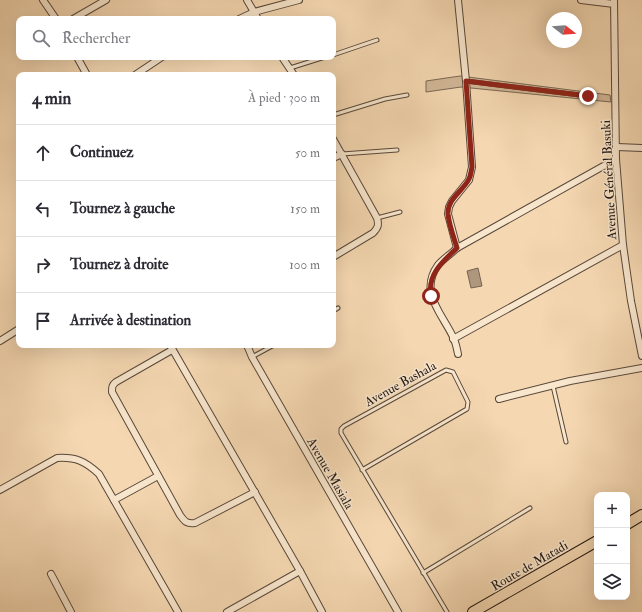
<!DOCTYPE html>
<html lang="fr">
<meta charset="utf-8">
<style>
:root{--surface:#fff;--page:#f2f2f3;--text:#2b2b33;--muted:#7c7c81;--line:#e1e1e2}
body{margin:0;font-family:"IM FELL Double Pica",serif;background:var(--page);color:var(--text)}
.controls{position:absolute;right:12px;bottom:12px;display:grid;overflow:hidden;border-radius:8px;box-shadow:0 4px 16px #0002}
.controls button{width:36px;height:36px;display:grid;place-items:center;padding:0;border:0;border-bottom:1px solid var(--line);background:var(--surface);color:var(--text);font:20px sans-serif}
.compass{position:absolute;left:546px;top:12px;width:36px;height:36px;border-radius:50%;background:var(--surface);box-shadow:0 4px 16px #0002;rotate:107deg}
.stop{position:absolute;width:12px;height:12px;margin:-9px;border:3px solid #8f2418;border-radius:50%;background:#fff}
.stop.end{background:#8f2418;border-color:#fff;box-shadow:0 1px 4px #0008}
.list{margin:0;padding:0;list-style:none}
h2{display:flex;justify-content:space-between;align-items:center;height:52px;margin:0;padding:0 16px;font-size:17px}
h2 small{font-size:13px;font-weight:400;color:var(--muted)}
.list li{display:grid;grid-template-columns:26px 1fr auto;gap:12px;align-items:center;box-sizing:border-box;height:56px;padding:0 16px;border-top:1px solid var(--line)}
.list b{display:block;font-size:15px;white-space:nowrap}
.list em{font-size:13px;font-style:normal;color:var(--muted)}
.icon{flex:none;width:22px;height:22px;fill:none;stroke:currentColor;stroke-width:2;stroke-linecap:round;stroke-linejoin:round}
.map{position:relative;flex:none;width:642px;height:612px;overflow:hidden}
.search{position:absolute;background:var(--surface);box-shadow:0 4px 16px #0002;left:16px;top:16px;width:320px;height:44px;display:flex;align-items:center;gap:10px;box-sizing:border-box;padding:0 14px;border-radius:8px;color:var(--muted);font-size:15px}
.panel{position:absolute;background:var(--surface);box-shadow:0 4px 16px #0002;left:16px;top:72px;width:320px;height:276px;border-radius:8px}
.map>svg:first-child{display:block}
.green{fill:#d1b797;stroke:#7a6854}
.water{fill:#ae977c;stroke:#766452}
.lines{fill:none;stroke-linecap:round;stroke-linejoin:round}
.lane-casing{stroke:#58483a;stroke-width:5}
.street-casing{stroke:#58483a;stroke-width:8}
.primary-casing{stroke:#231812;stroke-width:12}
.lane{stroke:#f8e6cd;stroke-width:3}
.street{stroke:#f8e6cd;stroke-width:6}
.primary{stroke:#f5d8b2;stroke-width:10}
.route{stroke:#8f2418;stroke-width:5}
.labels{text-anchor:middle;stroke-width:3;stroke-linejoin:round;paint-order:stroke}
.street-label{font-size:13px;fill:#231812;stroke:#f8e6cd}
</style>
<div class="map">
<svg width="642" height="612" viewBox="0 0 642 612">
<rect width="100%" height="100%" fill="#f5d8b2"/>
<filter id="stains"><feTurbulence type="fractalNoise" baseFrequency=".005" numOctaves="4"/><feColorMatrix values="0 0 0 0 .2 0 0 0 0 .09 0 0 0 0 .02 0 0 0 .5 -.17"/></filter>
<radialGradient id="worn" r=".72"><stop offset=".6" stop-color="#630" stop-opacity="0"/><stop offset="1" stop-color="#630" stop-opacity=".3"/></radialGradient>
<!-- green -->
<path class="green" d="M460,76L610,95L611,102L461,87L426,92V81Z"/>
<!-- water -->
<path class="water" d="M478,268L482,286L471,288L467,271Z"/>
<g class="lines">
<defs>
<g id="lane">
<path d="M333,55L377,40"/>
<path d="M290,68L325,57"/>
<path d="M466,81L588,96"/>
<path d="M333,115L385,99L407,95"/>
<path d="M342,154L397,150"/>
<path d="M377,218L400,212"/>
<path d="M333,311L338,308"/>
<path d="M252,357L274,345"/>
<path d="M553,386L566,442"/>
<path d="M362,470L467,409L468,402L453,372L446,370L344,426L341,429V433L447,612"/>
<path d="M423,573L530,508"/>
</g>
<g id="street">
<path d="M43,0L56,19"/>
<path d="M247,0L258,19"/>
<path d="M581,0L614,4"/>
<path d="M614,0L616,159L623,245L631,301L642,356"/>
<path d="M73,19L106,0"/>
<path d="M239,19L254,12L299,0"/>
<path d="M77,57L87,75"/>
<path d="M282,57L294,75"/>
<path d="M135,75L162,57"/>
<path d="M333,139L377,218C379,225 378,228 373,233L333,257"/>
<path d="M617,147L642,148"/>
<path d="M333,158L342,154"/>
<path d="M457,248L448,214L449,207L452,201L469,180L472,167L466,81L458,0"/>
<path d="M453,339L623,245"/>
<path d="M0,341L19,329"/>
<path d="M170,345L300,571L322,612"/>
<path d="M247,345L252,357L398,612"/>
<path d="M172,350L116,382C112,385 112,387 112,392L180,515C185,522 187,524 195,523L255,492"/>
<path d="M458,354C457,349 456,344 454,339C443,314 418,293 438,265C443,259 451,254 457,248L616,159"/>
<path d="M499,399L570,381L642,368"/>
<path d="M0,490L57,458C76,457 85,461 99,474L178,612"/>
<path d="M114,500L158,476"/>
<path d="M51,574L71,612"/>
<path d="M227,612L300,571"/>
</g>
<g id="primary">
<path d="M627,524L642,515"/>
<path d="M473,612L597,541"/>
</g>
</defs>
<!-- lane casing -->
<use href="#lane" class="lane-casing"/>
<!-- street casing -->
<use href="#street" class="street-casing"/>
<!-- primary casing -->
<use href="#primary" class="primary-casing"/>
<!-- lane -->
<use href="#lane" class="lane"/>
<!-- street -->
<use href="#street" class="street"/>
<!-- primary -->
<use href="#primary" class="primary"/>
</g>
<g class="lines">
<!-- route -->
<path class="route" d="M431,296C427,275 442,262 457,248C454,238 449,225 448,214C447,199 463,191 469,179C471,175 471,171 472,167L466,81L588,96"/>
</g>
<g class="labels">
<!-- street labels -->
<g class="street-label">
<text transform="translate(608 180) rotate(-93)" y="5">Avenue Général Basuki</text>
<text transform="translate(400 383) rotate(-29)" y="5">Avenue Bashala</text>
<text transform="translate(331 473) rotate(60)" y="5">Avenue Masiala</text>
<text transform="translate(529 565) rotate(-30)" y="5">Route de Matadi</text>
</g>
</g>
<rect width="100%" height="100%" filter="url(#stains)"/>
<rect width="100%" height="100%" fill="url(#worn)"/>
</svg>
<div class="controls">
<button>+</button>
<button>−</button>
<button><svg class="icon" aria-label="layers" viewBox="0 0 24 24"><path d="M12 4l9 5-9 5-9-5zM3 14l9 5 9-5"/></svg></button>
</div>
<svg class="compass" viewBox="-18 -18 36 36"><path d="M0-13l5 13h-10z" fill="#e53935"/><path d="M0 13l5-13h-10z" fill="#7c7c81"/></svg>
<div class="stop" style="left:431px;top:296px"></div>
<div class="stop end" style="left:588px;top:96px"></div>
<div class="search"><svg class="icon" aria-label="search" viewBox="0 0 24 24"><circle cx="10" cy="10" r="6"/><path d="M15 15l6 6"/></svg>Rechercher</div>
<section class="panel">
<h2>4 min<small>À pied · 300 m</small></h2>
<ul class="list">
<li><svg class="icon" aria-label="ahead" viewBox="0 0 24 24"><path d="M12 20V5M6 11l6-6 6 6"/></svg><div><b>Continuez</b></div><em>50 m</em></li>
<li><svg class="icon" aria-label="left" viewBox="0 0 24 24"><path d="M17 20v-9H6M10 6l-5 5 5 5"/></svg><div><b>Tournez à gauche</b></div><em>150 m</em></li>
<li><svg class="icon" aria-label="right" viewBox="0 0 24 24"><path d="M7 20v-9h11M14 6l5 5-5 5"/></svg><div><b>Tournez à droite</b></div><em>100 m</em></li>
<li><svg class="icon" aria-label="arrive" viewBox="0 0 24 24"><path d="M6 21V4h12l-3 4 3 4H6"/></svg><div><b>Arrivée à destination</b></div></li>
</ul>
</section>
</div>
